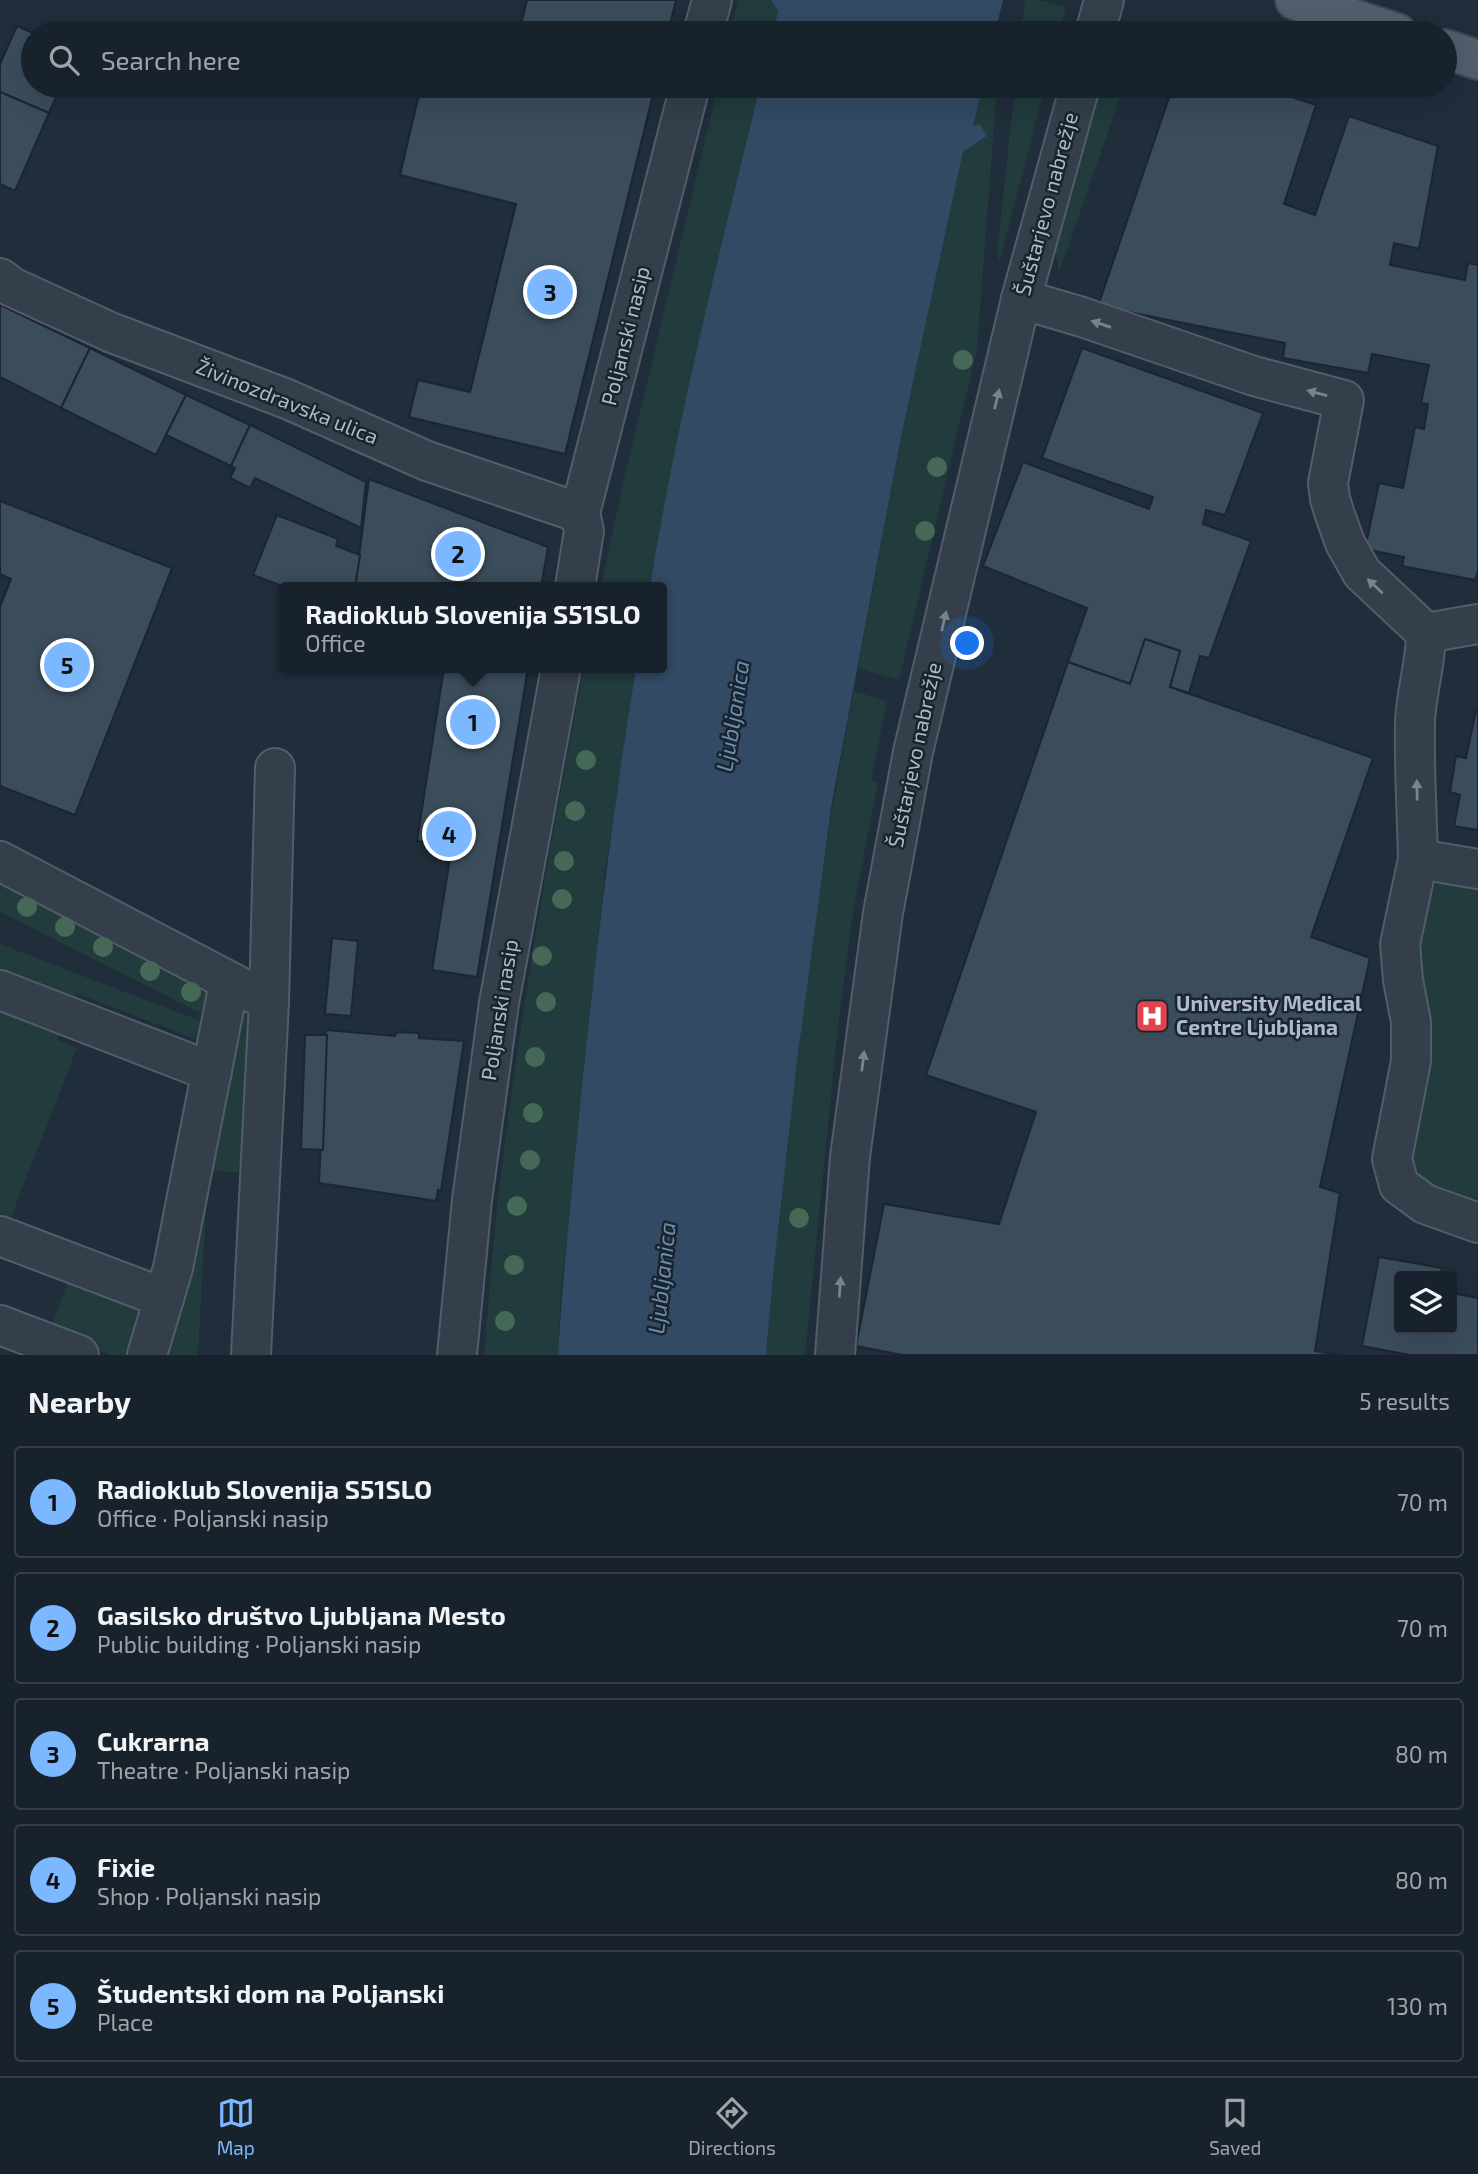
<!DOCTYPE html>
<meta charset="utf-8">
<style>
:root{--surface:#18222c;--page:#252f38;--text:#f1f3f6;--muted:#9fa4a9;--line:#363f48;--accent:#7cb8ff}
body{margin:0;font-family:"Exo 2",sans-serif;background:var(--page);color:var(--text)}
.controls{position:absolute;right:21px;bottom:21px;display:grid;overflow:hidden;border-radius:7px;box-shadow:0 7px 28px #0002}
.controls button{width:63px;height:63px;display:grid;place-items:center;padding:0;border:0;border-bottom:2px solid var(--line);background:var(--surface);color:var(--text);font:35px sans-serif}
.you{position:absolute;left:968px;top:644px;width:24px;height:24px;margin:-18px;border:5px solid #fff;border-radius:50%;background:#1a73e8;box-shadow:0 0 0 10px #1a73e833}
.badge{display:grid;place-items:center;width:46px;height:46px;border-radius:50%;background:var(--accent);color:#111;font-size:23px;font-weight:700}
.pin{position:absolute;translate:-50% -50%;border:4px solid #fff;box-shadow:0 2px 7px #0006}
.popup{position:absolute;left:279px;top:582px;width:388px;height:91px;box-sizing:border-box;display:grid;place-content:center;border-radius:7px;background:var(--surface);filter:drop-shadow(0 2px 5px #0005);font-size:23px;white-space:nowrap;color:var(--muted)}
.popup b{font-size:26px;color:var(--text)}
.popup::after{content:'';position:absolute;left:50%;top:100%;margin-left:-14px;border:14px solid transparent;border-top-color:var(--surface)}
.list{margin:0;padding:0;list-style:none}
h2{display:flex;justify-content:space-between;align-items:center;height:91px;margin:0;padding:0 28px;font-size:30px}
h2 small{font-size:23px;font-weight:400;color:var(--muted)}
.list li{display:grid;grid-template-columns:46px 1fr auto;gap:21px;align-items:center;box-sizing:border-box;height:112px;margin:0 14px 14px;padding:0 14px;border:2px solid var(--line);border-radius:7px}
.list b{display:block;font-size:26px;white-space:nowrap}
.list p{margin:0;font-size:23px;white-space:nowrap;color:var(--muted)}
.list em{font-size:23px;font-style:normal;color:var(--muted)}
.icon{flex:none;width:38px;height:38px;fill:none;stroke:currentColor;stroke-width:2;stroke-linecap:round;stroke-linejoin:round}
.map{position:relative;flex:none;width:1478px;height:1355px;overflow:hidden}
.search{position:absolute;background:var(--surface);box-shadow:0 7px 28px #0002;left:21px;right:21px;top:21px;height:77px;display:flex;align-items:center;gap:18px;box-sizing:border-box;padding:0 24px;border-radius:38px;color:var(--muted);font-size:26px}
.sheet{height:721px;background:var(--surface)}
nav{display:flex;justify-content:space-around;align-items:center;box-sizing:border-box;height:98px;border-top:2px solid var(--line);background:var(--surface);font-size:19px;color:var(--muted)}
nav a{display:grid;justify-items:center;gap:4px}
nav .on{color:var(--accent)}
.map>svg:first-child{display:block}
.green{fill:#223b3c}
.water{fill:#324a64}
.building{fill:#3b4c5b;stroke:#1b2632;stroke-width:2}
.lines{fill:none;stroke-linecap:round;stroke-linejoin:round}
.minor-casing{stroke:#515d69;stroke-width:42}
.major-casing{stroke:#3d4854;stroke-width:42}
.minor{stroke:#343f4b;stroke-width:38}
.major{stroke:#515e6b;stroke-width:38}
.tree{fill:#456956}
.oneway{fill:#77838f}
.labels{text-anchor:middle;stroke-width:5;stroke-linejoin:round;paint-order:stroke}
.street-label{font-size:21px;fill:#aebac7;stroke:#192430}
.poi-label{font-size:21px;font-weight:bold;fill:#aebac7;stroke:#192430;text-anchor:start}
.water-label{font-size:23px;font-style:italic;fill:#6d8dad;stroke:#192430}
</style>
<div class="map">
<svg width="1478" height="1355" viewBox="0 0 1478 1355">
<rect width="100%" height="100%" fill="#202d3b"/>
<!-- green -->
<g class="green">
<path d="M738,0H771L778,10L773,33H730Z"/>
<path d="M1025,0H1039L1066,7L1059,33H1021Z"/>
<path d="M718,86H760L688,391L650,587H601L623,483Z"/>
<path d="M983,86H997L977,349L899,680L858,668L900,442L963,152L987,136L973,127Z"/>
<path d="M1015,86H1045L1000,261L997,254Z"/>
<path d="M1101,86H1124L1059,273L1055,249Z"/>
<path d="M584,668H636L605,873L561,1295L558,1355H484C488,1306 492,1256 497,1207C518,1026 549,846 584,668Z"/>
<path d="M854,691L887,701L871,780L878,782L854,906L839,1017L805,1355H766C785,1133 810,910 854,691Z"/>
<path d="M0,878L219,993L212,1019L0,912Z"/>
<path d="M1446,881L1478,887V1205L1428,1187L1407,1155L1430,1022L1414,971L1428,893L1436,885Z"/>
<path d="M0,944L211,1025L208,1044L76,993L58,1040L77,1048L11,1217L77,1243L79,1247L0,1224Z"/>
<path d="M234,1001L252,1010L242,1169L237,1172L208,1171L198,1355H157Z"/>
<path d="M186,1090L197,1094L157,1285L113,1260L118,1258L151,1270Z"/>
<path d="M71,1274L151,1305L134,1355H110L49,1332Z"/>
</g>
<!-- water -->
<g class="water">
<path d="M771,0H1003L995,33H773L778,11Z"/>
<path d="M760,86H983L973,126L980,124L987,136L963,152L900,442L832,802L797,1061L774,1266L766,1355H558C563,1272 572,1189 580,1106C595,959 612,813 636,668H662V587H650C677,418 720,252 760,86Z"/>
</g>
<!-- building -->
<g class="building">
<path d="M527,0H676L668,33H519Z"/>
<path d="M527,0H676L668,33H519Z"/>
<path d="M17,26L33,33V86H61L49,113L0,92V64Z"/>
<path d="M421,86H655L565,454L409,417L418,380L470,392L516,204L400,175Z"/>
<path d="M421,86H655L565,454L409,417L418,380L470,392L516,204L400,175Z"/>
<path d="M1173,86H1258L1316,105L1284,204L1315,215L1349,116L1438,146L1419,249L1394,243L1390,265L1465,280L1468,263L1478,265V571L1475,580L1402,566L1404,557L1365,549L1379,483L1403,488L1415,427L1424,429L1428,404L1421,403L1429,365L1372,354L1368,373L1283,358L1285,343L1098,306Z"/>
<path d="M0,92L49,113L15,191L0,184Z"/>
<path d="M0,305L90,348L61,408L0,377Z"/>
<path d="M90,348L186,395L156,455L61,408Z"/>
<path d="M1082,348L1263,413L1225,515L1206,510L1203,524L1251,541L1209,658L1200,656L1189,693L1170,687L1180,651L1145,639L1130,684L1068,662L1087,608L983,566L1023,462L1149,509L1153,497L1042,458Z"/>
<path d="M186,395L250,425L231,466L166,435Z"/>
<path d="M250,425L366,482L361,528L255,478L250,488L230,478L235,468L231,466Z"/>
<path d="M369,479L548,547L541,587H355Z"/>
<path d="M0,501L172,568L75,815L0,786V607L11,579L0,574Z"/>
<path d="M277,515L338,539L336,546L360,555L355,587H285L253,575Z"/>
<path d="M1145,639L1180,651L1170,687L1373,758L1311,937L1370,958L1320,1187L1340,1193L1315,1351L1340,1355H902L856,1346L884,1204L999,1224L1036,1112L926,1075L1068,662L1130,684Z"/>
<path d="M444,668H528L477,977L432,970L452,846L417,841Z"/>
<path d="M1476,710H1478V830L1454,826L1460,795L1450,792L1456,756L1466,758Z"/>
<path d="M332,938L358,941L351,1016L325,1014Z"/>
<path d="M326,1030L395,1036L396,1032L419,1033V1038L464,1041L441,1191L438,1190L436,1201L319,1183Z"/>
<path d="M305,1035H327L323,1150L301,1149Z"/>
<path d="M1379,1257L1442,1268L1440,1276H1399V1329H1452V1293L1478,1298V1355H1410L1362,1346Z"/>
</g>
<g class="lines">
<defs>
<g id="minor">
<path d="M703,33L712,0"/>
<path d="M1095,33L1104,0"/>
<path d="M0,278L12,287L110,332L287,399L427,461L580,513"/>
<path d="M1021,299L1082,317L1254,376L1344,400L1328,483L1330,499L1335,515L1345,543L1362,573L1426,633C1426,663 1416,692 1415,723C1414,768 1417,814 1418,859"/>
<path d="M575,587L584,531L580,513L690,86"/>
<path d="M1426,633L1478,624"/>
<path d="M0,861L252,993"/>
<path d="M1478,869L1418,859L1400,944L1403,980L1411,1022V1061L1392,1159L1399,1185L1425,1204L1478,1223"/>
<path d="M0,990L212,1072"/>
<path d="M0,1236L164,1298"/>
<path d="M0,1325L79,1355"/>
<path d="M147,1355L173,1268L229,983"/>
<path d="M251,1355L269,1002L275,768"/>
<path d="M457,1355L472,1200L499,1003L561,668"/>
<path d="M835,1355L850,1157L883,913L913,752L1021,299L1080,86"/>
</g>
<g id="major">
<path d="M1295,0L1397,33"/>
<path d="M1445,49L1478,60"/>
</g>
</defs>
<!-- minor casing -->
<use href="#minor" class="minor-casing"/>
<!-- major casing -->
<use href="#major" class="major-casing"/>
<!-- minor -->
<use href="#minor" class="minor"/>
<!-- major -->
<use href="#major" class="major"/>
</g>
<!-- trees -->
<g class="tree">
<circle cx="963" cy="360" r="10"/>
<circle cx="937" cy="467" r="10"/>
<circle cx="925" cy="531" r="10"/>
<circle cx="586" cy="760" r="10"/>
<circle cx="575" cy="811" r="10"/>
<circle cx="564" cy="861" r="10"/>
<circle cx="562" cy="899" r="10"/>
<circle cx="27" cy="907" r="10"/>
<circle cx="65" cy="927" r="10"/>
<circle cx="103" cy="947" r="10"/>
<circle cx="542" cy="956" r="10"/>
<circle cx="150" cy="971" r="10"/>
<circle cx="191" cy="992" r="10"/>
<circle cx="546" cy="1002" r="10"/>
<circle cx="535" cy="1057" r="10"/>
<circle cx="533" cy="1113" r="10"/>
<circle cx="530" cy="1160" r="10"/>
<circle cx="517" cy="1206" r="10"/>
<circle cx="799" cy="1218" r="10"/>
<circle cx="514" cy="1265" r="10"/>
<circle cx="505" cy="1321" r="10"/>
</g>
<!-- one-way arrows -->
<defs><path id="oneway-solid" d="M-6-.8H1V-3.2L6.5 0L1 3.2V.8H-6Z" transform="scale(1.75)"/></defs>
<g class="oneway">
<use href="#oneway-solid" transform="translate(1101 324) rotate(-161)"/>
<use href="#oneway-solid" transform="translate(1317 393) rotate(-165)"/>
<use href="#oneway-solid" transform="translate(997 399) rotate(-76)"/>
<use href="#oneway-solid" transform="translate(1375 586) rotate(-137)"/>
<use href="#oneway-solid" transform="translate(944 621) rotate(-77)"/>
<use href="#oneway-solid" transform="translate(1417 790) rotate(-91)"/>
<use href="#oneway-solid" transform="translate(863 1061) rotate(-83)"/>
<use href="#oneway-solid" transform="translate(840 1287) rotate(-86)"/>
</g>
<!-- icons -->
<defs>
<symbol id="hospital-square" viewBox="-11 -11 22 22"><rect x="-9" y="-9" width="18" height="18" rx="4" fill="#e0444e" stroke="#192430"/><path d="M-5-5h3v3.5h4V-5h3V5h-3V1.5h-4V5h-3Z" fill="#fff"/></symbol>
</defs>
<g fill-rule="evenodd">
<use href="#hospital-square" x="1133" y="997" width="38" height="38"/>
</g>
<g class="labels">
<!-- street labels -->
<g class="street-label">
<text transform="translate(1047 204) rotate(-75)" y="7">Šuštarjevo nabrežje</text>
<text transform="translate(626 336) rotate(-76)" y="7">Poljanski nasip</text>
<text transform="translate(287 402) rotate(22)" y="7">Živinozdravska ulica</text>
<text transform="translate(915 755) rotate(-78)" y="7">Šuštarjevo nabrežje</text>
<text transform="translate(500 1010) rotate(-81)" y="7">Poljanski nasip</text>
</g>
<!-- poi labels -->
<g class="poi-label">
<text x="1176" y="1011">University Medical<tspan x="1176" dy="24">Centre Ljubljana</tspan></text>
</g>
<!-- water labels -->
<g class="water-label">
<text transform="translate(733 716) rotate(-81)" y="8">Ljubljanica</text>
<text transform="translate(662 1278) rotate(-84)" y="8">Ljubljanica</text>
</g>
</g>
</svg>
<div class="controls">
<button><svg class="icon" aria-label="layers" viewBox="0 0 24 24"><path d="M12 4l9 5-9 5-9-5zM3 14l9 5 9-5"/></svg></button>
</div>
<div class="you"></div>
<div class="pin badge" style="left:473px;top:722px">1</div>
<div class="popup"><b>Radioklub Slovenija S51SLO</b>Office</div>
<div class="pin badge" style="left:458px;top:554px">2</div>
<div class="pin badge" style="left:550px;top:292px">3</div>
<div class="pin badge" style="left:449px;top:834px">4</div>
<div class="pin badge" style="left:67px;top:665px">5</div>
<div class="search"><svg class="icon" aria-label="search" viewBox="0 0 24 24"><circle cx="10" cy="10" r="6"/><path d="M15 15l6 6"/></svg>Search here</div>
</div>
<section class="sheet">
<h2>Nearby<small>5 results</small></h2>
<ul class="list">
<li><span class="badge">1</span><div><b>Radioklub Slovenija S51SLO</b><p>Office · Poljanski nasip</p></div><em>70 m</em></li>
<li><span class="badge">2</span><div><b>Gasilsko društvo Ljubljana Mesto</b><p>Public building · Poljanski nasip</p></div><em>70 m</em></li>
<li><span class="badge">3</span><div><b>Cukrarna</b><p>Theatre · Poljanski nasip</p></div><em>80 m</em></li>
<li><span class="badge">4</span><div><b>Fixie</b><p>Shop · Poljanski nasip</p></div><em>80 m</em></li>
<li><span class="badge">5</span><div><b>Študentski dom na Poljanski</b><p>Place</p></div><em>130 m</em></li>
</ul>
</section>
<nav>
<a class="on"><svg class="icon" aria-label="map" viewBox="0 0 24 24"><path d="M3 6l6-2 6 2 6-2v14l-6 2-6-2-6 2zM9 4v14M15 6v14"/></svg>Map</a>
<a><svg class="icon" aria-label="directions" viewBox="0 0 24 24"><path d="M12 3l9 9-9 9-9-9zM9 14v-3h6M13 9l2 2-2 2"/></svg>Directions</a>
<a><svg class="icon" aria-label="saved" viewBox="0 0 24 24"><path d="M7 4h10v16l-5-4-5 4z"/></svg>Saved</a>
</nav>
